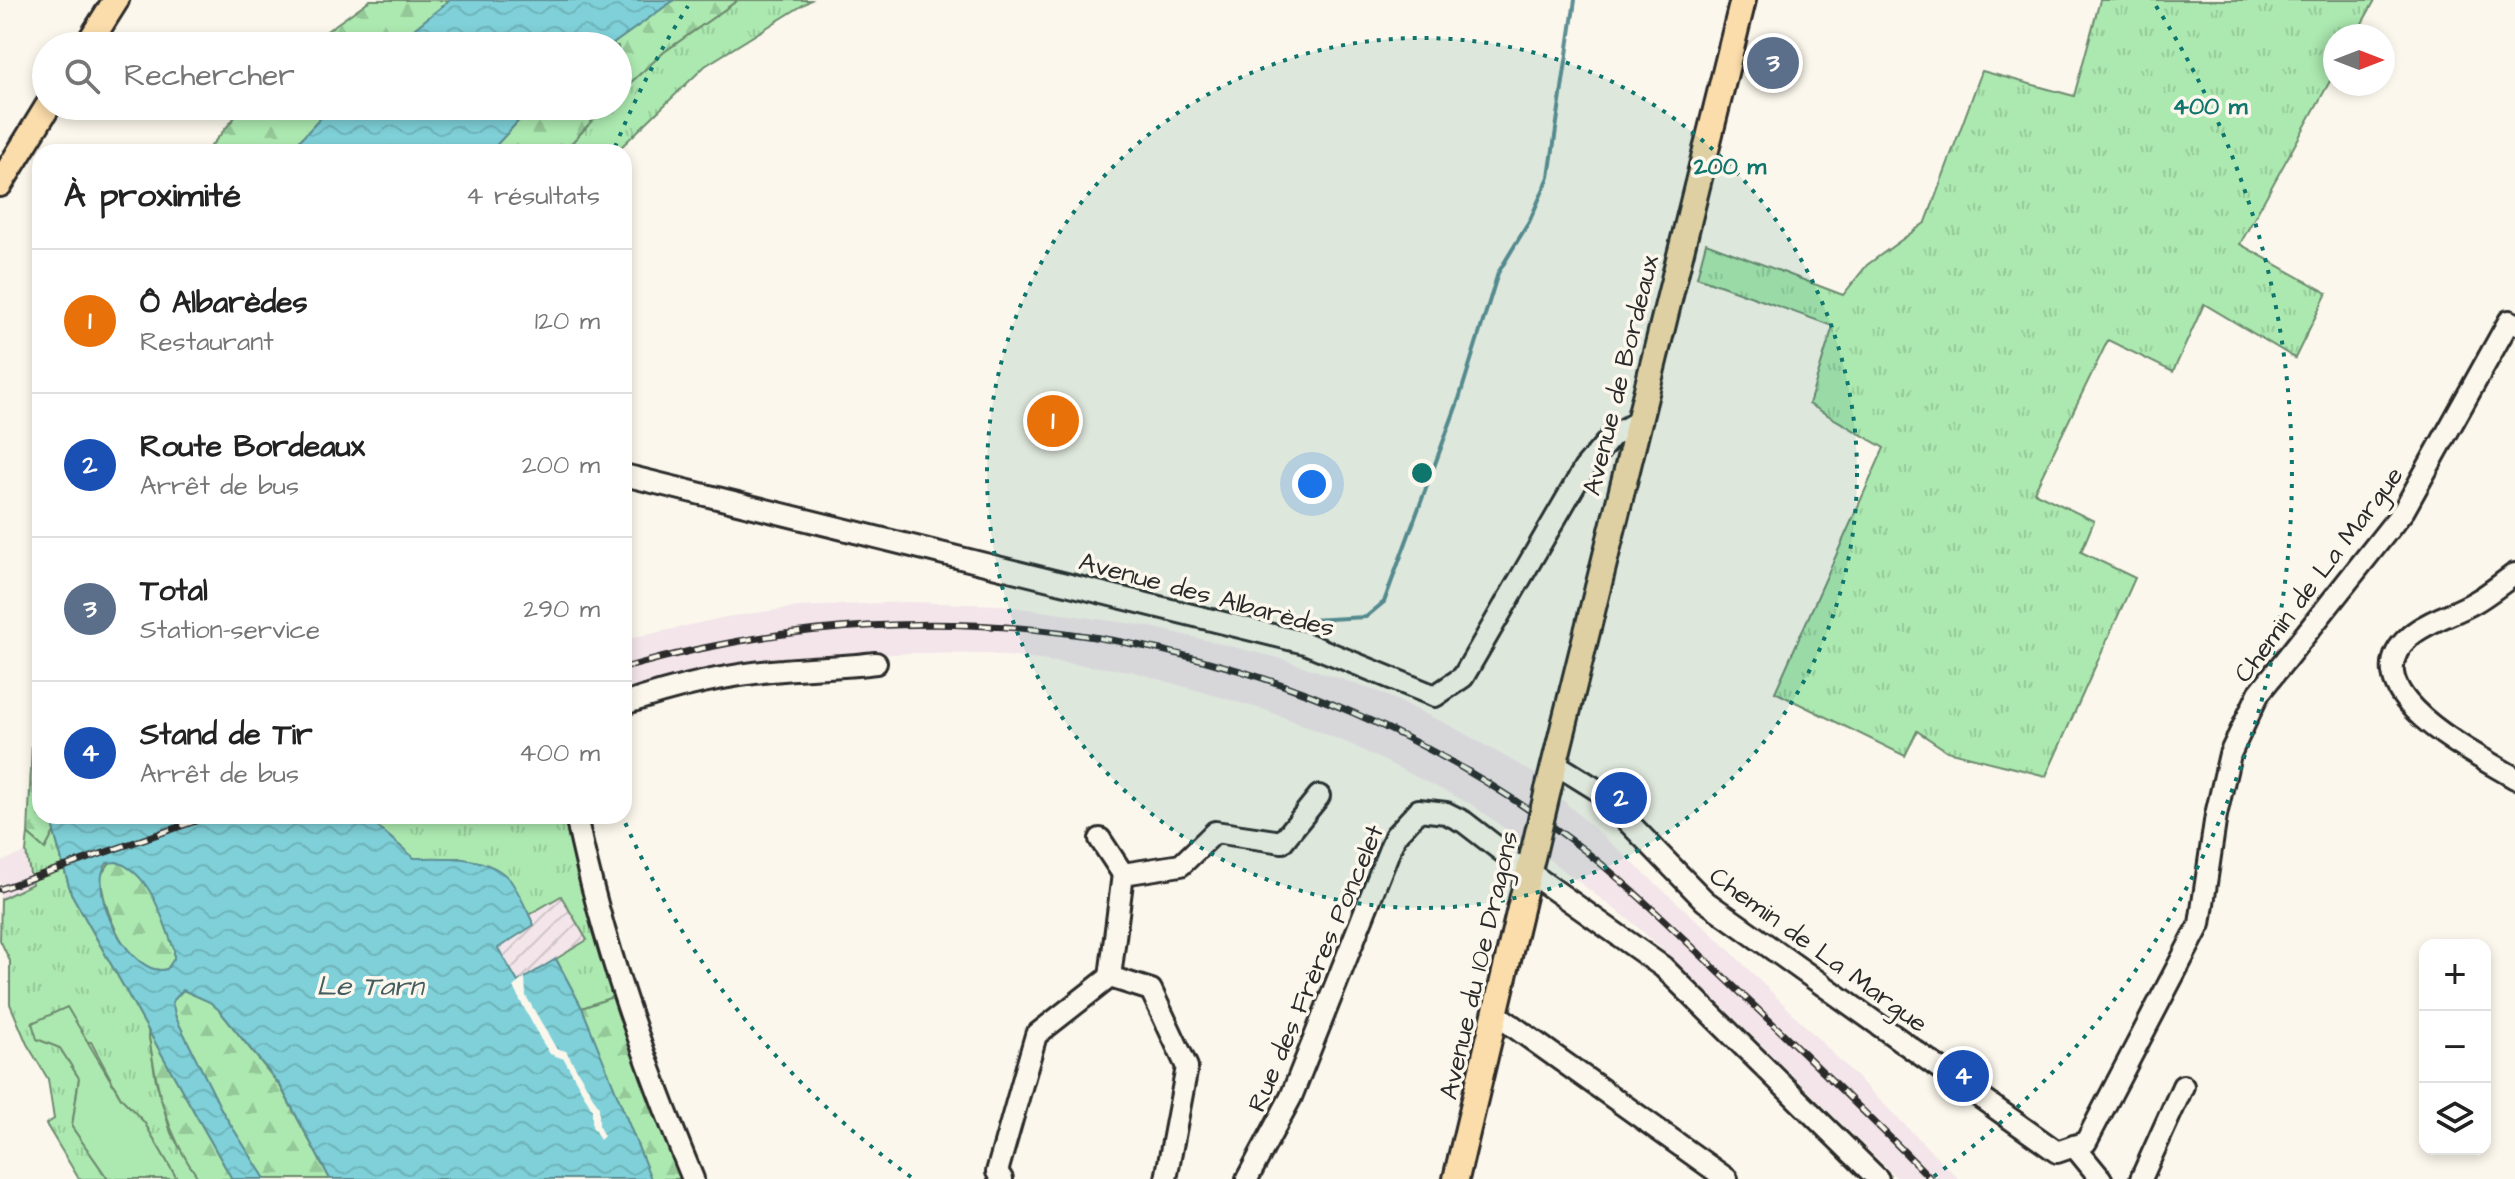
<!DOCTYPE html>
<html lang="fr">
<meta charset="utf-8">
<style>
:root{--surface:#fff;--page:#f6f6f6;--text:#222;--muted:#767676;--line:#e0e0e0;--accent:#c8321e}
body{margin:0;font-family:"Architects Daughter",sans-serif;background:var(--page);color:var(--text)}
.controls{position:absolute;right:24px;bottom:24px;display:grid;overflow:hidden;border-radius:16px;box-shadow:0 4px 12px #0003}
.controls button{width:72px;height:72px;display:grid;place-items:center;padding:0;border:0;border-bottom:2px solid var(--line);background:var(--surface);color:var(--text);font:40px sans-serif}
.compass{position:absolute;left:2323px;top:24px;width:72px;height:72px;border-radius:50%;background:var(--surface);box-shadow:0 4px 12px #0003;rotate:90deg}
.you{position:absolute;left:1312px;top:484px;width:28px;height:28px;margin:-20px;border:6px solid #fff;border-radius:50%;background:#1a73e8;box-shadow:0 0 0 12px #1a73e833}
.badge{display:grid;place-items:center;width:52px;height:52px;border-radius:50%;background:var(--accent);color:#fff;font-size:26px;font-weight:700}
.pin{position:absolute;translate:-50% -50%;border:4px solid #fff;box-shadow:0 2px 8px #0006}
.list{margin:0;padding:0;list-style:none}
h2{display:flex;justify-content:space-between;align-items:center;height:104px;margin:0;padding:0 32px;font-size:34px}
h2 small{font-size:26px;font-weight:400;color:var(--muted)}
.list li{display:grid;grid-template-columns:52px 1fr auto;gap:24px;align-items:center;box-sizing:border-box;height:144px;padding:0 32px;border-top:2px solid var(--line)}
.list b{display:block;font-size:30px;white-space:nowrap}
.list p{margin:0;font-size:26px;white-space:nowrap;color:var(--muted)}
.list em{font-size:26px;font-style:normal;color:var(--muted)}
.icon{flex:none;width:44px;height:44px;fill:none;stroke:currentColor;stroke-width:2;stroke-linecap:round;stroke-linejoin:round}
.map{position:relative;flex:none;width:2515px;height:1179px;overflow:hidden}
.search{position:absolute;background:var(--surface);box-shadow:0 4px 12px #0003;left:32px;top:32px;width:600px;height:88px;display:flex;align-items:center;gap:20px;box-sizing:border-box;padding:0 28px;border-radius:44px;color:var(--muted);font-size:30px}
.panel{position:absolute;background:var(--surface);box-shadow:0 4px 12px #0003;left:32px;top:144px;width:600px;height:680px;border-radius:24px}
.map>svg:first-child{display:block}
.built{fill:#f3e5ea}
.industrial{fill:url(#industrial-furrows)}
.grass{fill:url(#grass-tufts);stroke:#6c8a6e;stroke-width:2}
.forest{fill:url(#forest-firs);stroke:#6c8a6e;stroke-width:2}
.garden{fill:#ace9b0;stroke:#6c8a6e;stroke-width:2}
.water{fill:url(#water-waves);stroke:#5d8e93;stroke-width:2;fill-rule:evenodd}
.pier{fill:#fbf7ec}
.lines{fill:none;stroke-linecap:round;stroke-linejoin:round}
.stream{stroke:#5d8e93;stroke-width:4}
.minor-casing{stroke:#2b2b2b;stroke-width:26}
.major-casing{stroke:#2b2b2b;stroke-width:30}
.minor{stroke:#fbf7ec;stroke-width:20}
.major{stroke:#fbddab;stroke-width:24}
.rail-casing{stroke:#2b2b2b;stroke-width:7}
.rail{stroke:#fbf7ec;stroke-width:4;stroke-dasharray:12;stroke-linecap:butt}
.major-bridge-casing{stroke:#2b2b2b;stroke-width:30;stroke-linecap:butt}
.major-bridge{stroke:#fbddab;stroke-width:24}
.ring{fill:none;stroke:#0f766e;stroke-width:4;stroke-dasharray:4 8}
.labels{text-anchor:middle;stroke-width:7;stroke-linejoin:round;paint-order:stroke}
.street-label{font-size:26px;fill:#2b2b2b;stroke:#fbf7ec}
.water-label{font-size:28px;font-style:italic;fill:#445d5f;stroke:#fbf7ec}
.centre{fill:#0f766e;stroke:#fbf7ec;stroke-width:4}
.ring-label{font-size:24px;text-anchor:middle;font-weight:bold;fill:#0f766e;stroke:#fbf7ec;stroke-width:7;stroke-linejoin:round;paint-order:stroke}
</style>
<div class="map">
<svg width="2515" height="1179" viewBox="0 0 2515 1179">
<defs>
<pattern id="industrial-furrows" width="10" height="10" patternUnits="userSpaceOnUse" patternTransform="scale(2)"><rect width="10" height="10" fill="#f3e5ea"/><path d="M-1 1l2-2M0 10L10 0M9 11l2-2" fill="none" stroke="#d0c5c9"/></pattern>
<pattern id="grass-tufts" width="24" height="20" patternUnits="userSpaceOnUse" patternTransform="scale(2)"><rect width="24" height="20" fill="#ace9b0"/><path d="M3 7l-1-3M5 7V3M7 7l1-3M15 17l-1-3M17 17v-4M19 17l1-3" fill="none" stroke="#94c898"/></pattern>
<pattern id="forest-firs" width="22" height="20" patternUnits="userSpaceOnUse" patternTransform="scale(2)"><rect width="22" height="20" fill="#ace9b0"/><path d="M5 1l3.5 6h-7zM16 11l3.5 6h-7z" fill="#94c898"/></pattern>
<pattern id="water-waves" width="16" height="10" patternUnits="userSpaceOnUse" patternTransform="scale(2)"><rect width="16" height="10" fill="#7fd0d8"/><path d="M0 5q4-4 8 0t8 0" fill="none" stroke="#6eb3ba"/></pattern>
</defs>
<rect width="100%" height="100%" fill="#fbf7ec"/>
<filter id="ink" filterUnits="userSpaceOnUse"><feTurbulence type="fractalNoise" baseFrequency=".0125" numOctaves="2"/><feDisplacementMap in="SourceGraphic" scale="16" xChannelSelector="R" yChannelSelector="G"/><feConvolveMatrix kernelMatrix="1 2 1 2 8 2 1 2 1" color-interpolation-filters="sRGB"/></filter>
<g filter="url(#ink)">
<!-- built -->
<g class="built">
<path d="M906,602L999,605L1147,626L1279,658L1379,692L1451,726L1541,777L1525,843L1471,804L1350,744L1268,711L1131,671L990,654L910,653L780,661L624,695V640L726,617L798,607Z"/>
<path d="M1559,797L1721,942L1959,1179H1898L1690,975L1632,922L1543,855Z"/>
<path d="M26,852L32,884L0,900V862Z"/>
</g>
<!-- industrial -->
<path class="industrial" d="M560,895L587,940L518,982L498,947L534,926L528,915Z"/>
<!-- grass -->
<g class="grass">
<path d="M738,0H811L705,66L616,152H563L606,106H618V94L664,52Z"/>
<path d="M2100,0H2375L2355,36H2335V72L2240,244L2327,293L2295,358L2204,304L2173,372L2108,340L2034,492L2094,521L2081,552L2135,578L2046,776L1947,751L1917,731L1905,756L1775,692L1884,448L1809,404L1833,326L1697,277L1706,243L1843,295L1867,265L1926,222L1982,71L2074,96Z"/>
<path d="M365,816H576L621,994L582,1008L556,959L587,940L561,896L528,915L510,880L459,858H414Z"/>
<path d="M54,832L71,893L148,1030L156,1081L171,1133L199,1179H177L144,1122L121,1098L91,1042L37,1039L60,1048L79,1078L72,1127L108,1179H79L46,1124L54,1119L48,1079L27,1044L10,1004V961L0,940L1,899L32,884L26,852L28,834L45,849Z"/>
</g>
<!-- forest -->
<g class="forest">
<path d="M370,0H450L393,46H306Z"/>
<path d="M674,0H738L664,52L618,94V46H610Z"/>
<path d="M244,106H332L289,152H206Z"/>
<path d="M532,106H606L563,152H490Z"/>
<path d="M40,642V816H56L54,832L45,849L28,834L35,676Z"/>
<path d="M111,861C150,865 162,918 174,949V959L167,969C129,980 100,903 101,875Z"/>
<path d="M183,990L210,1002L219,1010L280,1086L330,1179H265L222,1111L176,1018L172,1002Z"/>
<path d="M621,994L693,1179H651L582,1008Z"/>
<path d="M148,1030L232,1179H199C165,1133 156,1085 148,1030Z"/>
</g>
<!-- garden -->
<path class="garden" d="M67,1007L121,1098L144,1122L177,1179H108L72,1127L79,1078L60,1048L37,1039L32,1023Z"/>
<!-- water -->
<g class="water">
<path d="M450,0H674L610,46H393Z"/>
<path d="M332,106H532L490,152H289Z"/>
<path d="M56,816H365L414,858C444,858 488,854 510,880C520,893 527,911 534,925L498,948L518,982L556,959L582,1008L651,1179H330L280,1085L219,1010L210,1002L183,990L172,1002L176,1018L222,1111L265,1179H232L71,893L54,832ZM117,862C151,874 162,918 174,949V959L167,969C132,980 85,892 107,863Z"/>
</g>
<!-- pier -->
<path class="pier" d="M525,977L526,996L556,1048L566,1051L599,1107V1127L604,1136L600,1140L592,1126V1109L564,1059L550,1054L541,1040L513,987Z"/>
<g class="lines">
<!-- stream -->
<path class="stream" d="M1291,621L1366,617L1384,602L1459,399L1498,273L1529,222L1549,177L1575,0"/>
<defs>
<g id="minor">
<path d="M624,475L1305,643L1435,696L1463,677L1584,469L1612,436L1637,422"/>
<path d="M2515,574C2502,583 2489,594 2475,602C2455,614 2427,621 2410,636C2346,692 2478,755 2515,778"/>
<path d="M624,704C674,687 729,674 783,670C814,667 845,667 876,663"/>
<path d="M1554,763L1596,789L1705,901L2057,1152L2086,1142L2200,924L2216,815L2230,754L2259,693L2404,510L2509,321L2515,324"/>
<path d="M576,816C602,942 644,1060 693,1179"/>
<path d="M1100,839L1123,874L1181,865L1215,832L1282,842L1319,796"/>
<path d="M1123,874L1110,977L1151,990L1187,1067L1166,1179"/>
<path d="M1496,1014L1727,1179"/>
<path d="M2074,1146L2101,1179"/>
<path d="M1002,1179L997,1172L1036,1035L1110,977"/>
<path d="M1247,1179L1291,1097L1395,836L1419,810L1446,813L1464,822L1529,872L1663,967L1878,1179"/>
<path d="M2141,1179L2183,1086"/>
</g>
<g id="major">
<path d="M87,46L116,0"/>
<path d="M0,184L48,106"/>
<path d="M1548,790L1743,0"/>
<path d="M1456,1179L1532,858"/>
</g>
</defs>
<!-- minor casing -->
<use href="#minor" class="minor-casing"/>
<!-- major casing -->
<use href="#major" class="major-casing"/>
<!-- minor -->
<use href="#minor" class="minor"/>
<!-- major -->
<use href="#major" class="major"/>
<defs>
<g id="rail">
<path d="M624,668C952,573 1297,634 1571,840C1627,882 1676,932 1727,980C1796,1046 1865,1111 1931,1179"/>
<path d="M0,889L210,816"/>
</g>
</defs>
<!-- rail casing -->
<use href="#rail" class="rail-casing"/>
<!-- rail -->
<use href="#rail" class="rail"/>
<defs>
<path id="major-bridge" d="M1532,858L1548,790"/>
</defs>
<!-- major-bridge casing -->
<use href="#major-bridge" class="major-bridge-casing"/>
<!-- major-bridge -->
<use href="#major-bridge" class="major-bridge"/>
</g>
</g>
<!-- distance rings -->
<circle cx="1422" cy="473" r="435" fill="#0f766e" fill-opacity=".12"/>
<g class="ring">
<circle cx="1422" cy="473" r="435"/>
<path d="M911 1177A870 870 0 0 1 624 820M615 147A870 870 0 0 1 688 6M2156 6A870 870 0 0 1 1933 1177"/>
</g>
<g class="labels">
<!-- street labels -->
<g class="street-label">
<text transform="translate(1620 375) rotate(-76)" y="9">Avenue de Bordeaux</text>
<text transform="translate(2318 574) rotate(-53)" y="9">Chemin de La Margue</text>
<text transform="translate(1207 594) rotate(15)" y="9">Avenue des Albarèdes</text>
<text transform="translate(1819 949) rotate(36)" y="9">Chemin de La Margue</text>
<text transform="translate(1478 965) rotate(-77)" y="9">Avenue du 10e Dragons</text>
<text transform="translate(1315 968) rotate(-67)" y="9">Rue des Frères Poncelet</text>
</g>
<!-- water labels -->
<g class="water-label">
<text x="370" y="995">Le Tarn</text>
</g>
</g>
<circle cx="1422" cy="473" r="12" class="centre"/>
<g class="ring-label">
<text x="2210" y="114">400 m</text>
<text x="1730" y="174">200 m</text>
</g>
</svg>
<div class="controls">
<button>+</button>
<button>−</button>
<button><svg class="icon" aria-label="layers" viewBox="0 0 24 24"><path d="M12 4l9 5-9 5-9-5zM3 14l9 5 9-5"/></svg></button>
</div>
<svg class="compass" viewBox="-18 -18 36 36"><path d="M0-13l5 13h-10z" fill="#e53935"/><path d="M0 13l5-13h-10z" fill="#767676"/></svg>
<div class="you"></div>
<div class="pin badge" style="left:1053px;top:421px;background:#e8710a">1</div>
<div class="pin badge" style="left:1621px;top:798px;background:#1a4fb4">2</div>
<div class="pin badge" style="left:1773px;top:63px;background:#5c6f8a">3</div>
<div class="pin badge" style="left:1963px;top:1076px;background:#1a4fb4">4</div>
<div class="search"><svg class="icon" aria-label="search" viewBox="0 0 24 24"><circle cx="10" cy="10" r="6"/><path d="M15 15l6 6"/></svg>Rechercher</div>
<section class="panel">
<h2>À proximité<small>4 résultats</small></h2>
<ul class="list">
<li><span class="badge" style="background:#e8710a">1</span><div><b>Ô Albarèdes</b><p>Restaurant</p></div><em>120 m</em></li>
<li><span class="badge" style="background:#1a4fb4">2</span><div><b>Route Bordeaux</b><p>Arrêt de bus</p></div><em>200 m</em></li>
<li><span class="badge" style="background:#5c6f8a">3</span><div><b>Total</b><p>Station-service</p></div><em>290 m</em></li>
<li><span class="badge" style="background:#1a4fb4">4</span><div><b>Stand de Tir</b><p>Arrêt de bus</p></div><em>400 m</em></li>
</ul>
</section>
</div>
